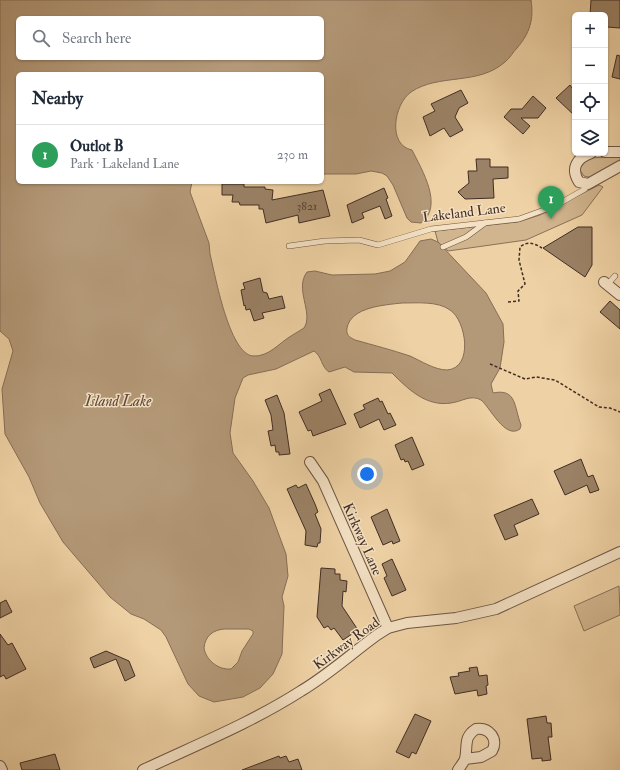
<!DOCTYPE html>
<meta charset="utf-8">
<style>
:root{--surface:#fff;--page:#f2f2f3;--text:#1f2937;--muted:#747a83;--line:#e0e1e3;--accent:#7c3aed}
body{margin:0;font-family:"IM FELL Double Pica",serif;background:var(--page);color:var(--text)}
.controls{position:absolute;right:12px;top:12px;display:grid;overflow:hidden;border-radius:6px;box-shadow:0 1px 3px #0004}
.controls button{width:36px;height:36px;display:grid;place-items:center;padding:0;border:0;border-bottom:1px solid var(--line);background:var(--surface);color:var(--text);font:20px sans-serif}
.you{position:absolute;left:367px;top:474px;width:14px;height:14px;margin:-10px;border:3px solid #fff;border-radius:50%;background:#1a73e8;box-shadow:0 0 0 6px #1a73e833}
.badge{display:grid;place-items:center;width:26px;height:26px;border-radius:50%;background:var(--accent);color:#fff;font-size:13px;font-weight:700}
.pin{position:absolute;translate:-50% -33px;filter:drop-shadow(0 1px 2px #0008)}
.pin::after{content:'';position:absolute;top:21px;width:14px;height:12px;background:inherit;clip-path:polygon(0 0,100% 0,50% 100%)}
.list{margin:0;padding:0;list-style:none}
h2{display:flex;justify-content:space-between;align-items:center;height:52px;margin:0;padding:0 16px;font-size:17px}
h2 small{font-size:13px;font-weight:400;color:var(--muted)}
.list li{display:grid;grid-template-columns:26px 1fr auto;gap:12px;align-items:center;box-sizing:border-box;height:60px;padding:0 16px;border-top:1px solid var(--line)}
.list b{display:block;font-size:15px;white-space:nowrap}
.list p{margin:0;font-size:13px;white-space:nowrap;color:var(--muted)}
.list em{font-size:13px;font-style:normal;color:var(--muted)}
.icon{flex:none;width:22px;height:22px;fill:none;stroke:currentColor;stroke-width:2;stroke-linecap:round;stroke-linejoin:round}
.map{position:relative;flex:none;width:620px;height:770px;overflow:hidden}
.search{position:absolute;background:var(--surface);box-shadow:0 1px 3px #0004;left:16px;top:16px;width:308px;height:44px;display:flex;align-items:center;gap:10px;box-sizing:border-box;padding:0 14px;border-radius:6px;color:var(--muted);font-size:15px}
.panel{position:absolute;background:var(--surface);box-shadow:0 1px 3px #0004;left:16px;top:72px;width:308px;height:112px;border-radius:6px}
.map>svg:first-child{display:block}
.green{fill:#d1b58e;stroke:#8a7158}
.water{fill:#b49978;stroke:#866e56;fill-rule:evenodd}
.building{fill:#9b8266;stroke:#422d23}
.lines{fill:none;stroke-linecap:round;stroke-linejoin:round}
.service-casing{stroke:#6d5643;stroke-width:6}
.minor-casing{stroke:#6d5643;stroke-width:12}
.path{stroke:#422d23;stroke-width:1.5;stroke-dasharray:3 2;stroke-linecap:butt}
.service{stroke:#f4e1c4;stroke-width:5}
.minor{stroke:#f4e1c4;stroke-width:10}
.labels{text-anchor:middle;stroke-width:3;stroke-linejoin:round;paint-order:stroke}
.number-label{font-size:12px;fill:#584234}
.street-label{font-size:14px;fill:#422d23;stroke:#f4e1c4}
.water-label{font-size:15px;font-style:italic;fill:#5e4838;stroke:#f4e1c4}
</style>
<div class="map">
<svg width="620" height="770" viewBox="0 0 620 770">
<rect width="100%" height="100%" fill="#eed1a4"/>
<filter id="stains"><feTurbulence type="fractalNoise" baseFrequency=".005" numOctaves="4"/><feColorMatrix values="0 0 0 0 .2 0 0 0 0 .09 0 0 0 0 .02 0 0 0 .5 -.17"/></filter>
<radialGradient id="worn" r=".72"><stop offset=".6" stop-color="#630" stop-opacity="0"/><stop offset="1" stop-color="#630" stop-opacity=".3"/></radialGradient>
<!-- green -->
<g class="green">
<path d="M620,156V160L592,178L584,176L580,170L581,164L591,158Z"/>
<path d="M599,185L603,187L582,215L526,240L448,251L438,242L435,231L518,222L540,215Z"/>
<path d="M619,586L620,615L584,631L574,606Z"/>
</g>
<!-- water -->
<path class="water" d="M0,0H531C534,19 530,33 517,48C513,52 510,58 505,62C478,86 439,73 411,92C394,104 387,145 412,150C422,170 444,206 421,223L411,222L407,218L393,185L387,176L382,173L371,171L356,174H322V74H18V182H192L190,192L209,243L210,254C215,274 229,354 253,356C269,357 279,343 291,336C295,333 300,331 304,328C314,313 294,289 307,272L315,271L332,275L375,274L390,271L405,262L420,241L431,239L438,242L486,293L503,324L504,342L500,368L491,384L493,393C517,388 514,407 521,425L520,429C505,440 490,407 481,400C471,394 461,402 451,403C426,407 408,389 392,373L354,372L345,367L329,372C321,367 322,356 314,351L276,369L248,375L243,378L235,398L230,433L233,453L253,481L269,508L286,554L288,576L282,597L284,606L282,654L273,674L260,688L243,697L214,702L199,696L188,684L166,637L161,630L144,619L131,614L110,597L63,542L40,503L29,477L5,434L2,389L13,351L9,339L0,331ZM18,18H322V58H18ZM402,303C417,303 438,301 450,310C466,320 474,368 447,370C435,370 421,361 410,356C392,350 373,345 355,340C349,337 346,335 347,328C351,307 384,305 402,303ZM224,629H249L253,631V634L242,651L238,662L231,669C218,670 206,660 204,648C205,636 213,630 224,629Z"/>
<!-- building -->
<g class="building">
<path d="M591,0H620V28L607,27V25L605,24V15H590Z"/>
<path d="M617,55L620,56V79L612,77Z"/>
<path d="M570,85L572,88L575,85V116L556,98Z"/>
<path d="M461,90L468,103L459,108L455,117L463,130L450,137L444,128L430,136L423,117L435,111L431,104Z"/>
<path d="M533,96L546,108L538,118H521L530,126L523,134L504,117L511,109H522Z"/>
<path d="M476,159H490V167H508V178L493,179L494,198L465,199L458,192L469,183L468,171H477Z"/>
<path d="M222,184H244V187H265V189L273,190L272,200L323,190L330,216L299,223L298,215L266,223L263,209H259V205H240L239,202H232L233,195H222Z"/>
<path d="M384,188L388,198L386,199L392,216L385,219L380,206L362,213L364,218L352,223L347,205Z"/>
<path d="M578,227H592V265L585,277L543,248Z"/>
<path d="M260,278L263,292L267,293L269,299L282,296L285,308L262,313L264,318L254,321L250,309L246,310L245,305L244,306L241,290L245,289L243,283Z"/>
<path d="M610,301L620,310V329L600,312Z"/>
<path d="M330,389L346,424L313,436L311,430L308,431L299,412L322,401L319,394Z"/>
<path d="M277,395L284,413L290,454L279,455V452H276L275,445L271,446L268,431L273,430L271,415L265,400Z"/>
<path d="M378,398L380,402L382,401L388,414L390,413L396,425L384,430L379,419L360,428L354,414L365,409L363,405Z"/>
<path d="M412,437L424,465L412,470L408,461L405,462L404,459L401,460L395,445Z"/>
<path d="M581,459L588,477L593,475L599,490L590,493L587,485L565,495L554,471Z"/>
<path d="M306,484L315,504L318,512L315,514L321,529L320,543H318L317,547L305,545L306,531L287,489L296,485L298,488Z"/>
<path d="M532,499L539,514L514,525L518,535L505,540L494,515Z"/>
<path d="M387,509L400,541L393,544L392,541L383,545L371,517Z"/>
<path d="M392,559L406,590L392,596L384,578L387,576L382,564Z"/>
<path d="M321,568L335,569V574H340V580L347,581L346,592L343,591L342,606L358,630L343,640L334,628L331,630L328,626L324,628L317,617Z"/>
<path d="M6,600L12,612L0,618V603Z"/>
<path d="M0,634L8,645L12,643L26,669L6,679L4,675L0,677Z"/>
<path d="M106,651L129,661L135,676L125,681L116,659L94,668L90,658Z"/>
<path d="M477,667L479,676L487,675L488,685L486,686L487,694L478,696L477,690L455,694L450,677L459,676L458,673L470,671L469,668Z"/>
<path d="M415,714L431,721L416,754L412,752L409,758L396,752Z"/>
<path d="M546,716L547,723H551L552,737H548L551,760L542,761V758L532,759L527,719Z"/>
<path d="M55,754L60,770H22L20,763Z"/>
<path d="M279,756L280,758L286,756L289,762L298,759L302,770H242Z"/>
</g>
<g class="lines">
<defs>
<g id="service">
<path d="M289,246L325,241L359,240L378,245L431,229L519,219L555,206L585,189L588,184"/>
<path d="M443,247L466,237L485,223"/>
<path d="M607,285L615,276"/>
</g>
<g id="minor">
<path d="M605,152H620"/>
<path d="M591,153C577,158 570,168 579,182L588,184L620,166"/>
<path d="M604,282L620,295"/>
<path d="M310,462L323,481L388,628"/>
<path d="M0,766L2,770"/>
<path d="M143,770C196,745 251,723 301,691C328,675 351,654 377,635L388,628L407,623L456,618L496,609L620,552"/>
<path d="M458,770C460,767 464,762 465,759C468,746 463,737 476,729C489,727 499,739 492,751L481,757L465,759"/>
</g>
</defs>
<!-- service casing -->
<use href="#service" class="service-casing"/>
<!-- minor casing -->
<use href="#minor" class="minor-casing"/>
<!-- path -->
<g class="path">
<path d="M508,302L519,301L518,291L525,284L519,260L520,247C527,241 534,243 542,248"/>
<path d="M490,364L525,379L536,377L555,380L599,407L610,408L620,412"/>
</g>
<!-- service -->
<use href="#service" class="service"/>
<!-- minor -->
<use href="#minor" class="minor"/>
</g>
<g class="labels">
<!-- number labels -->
<g class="number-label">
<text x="307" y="210">3821</text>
</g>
<!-- street labels -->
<g class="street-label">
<text transform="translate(464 212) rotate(-7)" y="5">Lakeland Lane</text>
<text transform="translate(363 539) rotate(66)" y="5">Kirkway Lane</text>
<text transform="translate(346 643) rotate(-36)" y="5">Kirkway Road</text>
</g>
<!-- water labels -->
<g class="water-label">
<text x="118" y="406">Island Lake</text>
</g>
</g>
<rect width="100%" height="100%" filter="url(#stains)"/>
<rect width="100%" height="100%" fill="url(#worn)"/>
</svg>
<div class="controls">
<button>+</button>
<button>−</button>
<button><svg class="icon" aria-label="locate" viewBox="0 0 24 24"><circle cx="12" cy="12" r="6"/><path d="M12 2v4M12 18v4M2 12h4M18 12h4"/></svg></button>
<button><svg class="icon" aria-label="layers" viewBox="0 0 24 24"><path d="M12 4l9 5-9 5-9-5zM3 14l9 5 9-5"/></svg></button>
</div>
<div class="you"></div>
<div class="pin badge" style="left:551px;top:219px;background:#2e9e5b">1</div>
<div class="search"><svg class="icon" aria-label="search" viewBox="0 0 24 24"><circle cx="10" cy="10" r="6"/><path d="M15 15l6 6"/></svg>Search here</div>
<section class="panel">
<h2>Nearby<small></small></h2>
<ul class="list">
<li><span class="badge" style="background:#2e9e5b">1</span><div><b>Outlot B</b><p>Park · Lakeland Lane</p></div><em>230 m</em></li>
</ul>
</section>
</div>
